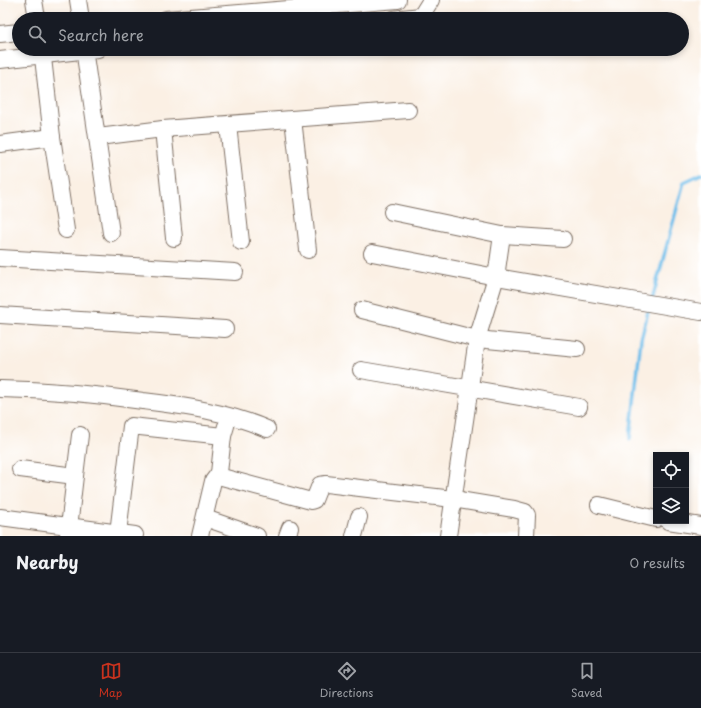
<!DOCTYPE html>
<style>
:root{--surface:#171b24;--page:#242831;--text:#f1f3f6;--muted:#9ea1a6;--line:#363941;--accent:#c8321e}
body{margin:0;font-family:"Playpen Sans",sans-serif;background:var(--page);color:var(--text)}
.controls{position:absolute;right:12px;bottom:12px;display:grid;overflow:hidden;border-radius:0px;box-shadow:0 2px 6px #0003}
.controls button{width:36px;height:36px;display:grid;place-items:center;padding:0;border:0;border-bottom:1px solid var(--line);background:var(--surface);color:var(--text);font:20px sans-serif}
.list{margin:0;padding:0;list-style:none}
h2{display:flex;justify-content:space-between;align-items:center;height:52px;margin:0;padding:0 16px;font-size:17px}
h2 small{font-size:13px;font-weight:400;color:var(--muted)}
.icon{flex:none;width:22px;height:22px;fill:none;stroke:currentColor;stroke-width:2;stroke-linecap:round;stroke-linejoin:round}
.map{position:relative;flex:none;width:701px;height:536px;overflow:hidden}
.search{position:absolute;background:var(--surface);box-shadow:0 2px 6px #0003;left:12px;right:12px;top:12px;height:44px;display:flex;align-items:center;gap:10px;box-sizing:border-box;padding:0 14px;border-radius:22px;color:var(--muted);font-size:15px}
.sheet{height:116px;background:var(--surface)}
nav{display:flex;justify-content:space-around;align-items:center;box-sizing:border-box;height:56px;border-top:1px solid var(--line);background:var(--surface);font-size:11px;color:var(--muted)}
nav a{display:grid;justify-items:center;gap:2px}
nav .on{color:var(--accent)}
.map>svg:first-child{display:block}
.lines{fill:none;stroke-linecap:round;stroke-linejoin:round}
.stream{stroke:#70bfeb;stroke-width:3.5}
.minor-casing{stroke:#7e6f63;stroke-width:18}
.minor{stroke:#fff;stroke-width:16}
</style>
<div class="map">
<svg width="701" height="536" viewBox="0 0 701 536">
<rect width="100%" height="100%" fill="#fff"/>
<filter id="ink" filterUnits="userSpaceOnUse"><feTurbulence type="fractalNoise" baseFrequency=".025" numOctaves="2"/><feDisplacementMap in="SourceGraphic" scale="8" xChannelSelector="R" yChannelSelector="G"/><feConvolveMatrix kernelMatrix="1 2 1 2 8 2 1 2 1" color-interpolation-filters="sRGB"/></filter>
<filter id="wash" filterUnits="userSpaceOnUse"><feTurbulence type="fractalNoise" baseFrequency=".012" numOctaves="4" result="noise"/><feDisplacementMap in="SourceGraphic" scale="16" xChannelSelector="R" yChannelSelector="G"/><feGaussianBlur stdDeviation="0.9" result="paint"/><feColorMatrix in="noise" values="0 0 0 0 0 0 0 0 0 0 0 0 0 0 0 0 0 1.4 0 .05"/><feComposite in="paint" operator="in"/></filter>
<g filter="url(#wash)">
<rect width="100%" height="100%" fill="#fbf0e4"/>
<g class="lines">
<!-- stream -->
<g class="stream">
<path d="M652,300L684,182L701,174"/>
<path d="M630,439L641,339L649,308"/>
</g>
</g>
</g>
<g filter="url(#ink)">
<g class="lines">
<defs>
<g id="minor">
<path d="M34,0L37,19"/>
<path d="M78,0L81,19"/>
<path d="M166,19L398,0"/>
<path d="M394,19L421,16L431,0"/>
<path d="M0,34L19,32"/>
<path d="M42,49L52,137L66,230"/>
<path d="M84,49L111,233"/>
<path d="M0,60L98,49"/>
<path d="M293,119L308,250"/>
<path d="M228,125L241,242"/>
<path d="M163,129L174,238"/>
<path d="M98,137L163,129L408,110"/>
<path d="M0,144L52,137"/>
<path d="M392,212L502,235L563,239"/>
<path d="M372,253L496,277L701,312"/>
<path d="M0,258L235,272"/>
<path d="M362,310L477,339L577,349"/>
<path d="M0,315L225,329"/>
<path d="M361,370L579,407"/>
<path d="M0,389C48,390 95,394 143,401C186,406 227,412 267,429"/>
<path d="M20,469L75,476L68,536"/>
<path d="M219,473L222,477L311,501L314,500L320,485L326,484L453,499L514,509L525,512L527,515L526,536"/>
<path d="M75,476L80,435"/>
<path d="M599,505L656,519"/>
<path d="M0,517L135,535"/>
<path d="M205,518L257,536"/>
<path d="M668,521L701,526"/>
<path d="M118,533L131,426L223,436"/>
<path d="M200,536L213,481L219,473L223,436L226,426"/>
<path d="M287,536L290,528"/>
<path d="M354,536L359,517"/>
<path d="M448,536L477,339L496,277L502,235"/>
</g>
</defs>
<!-- minor casing -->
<use href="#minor" class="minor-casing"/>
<!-- minor -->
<use href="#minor" class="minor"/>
</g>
</g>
</svg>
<div class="controls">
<button><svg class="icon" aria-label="locate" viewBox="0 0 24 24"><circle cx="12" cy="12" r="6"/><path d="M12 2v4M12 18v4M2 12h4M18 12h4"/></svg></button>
<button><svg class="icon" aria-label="layers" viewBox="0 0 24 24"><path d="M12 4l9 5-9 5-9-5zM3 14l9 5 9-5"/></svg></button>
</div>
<div class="search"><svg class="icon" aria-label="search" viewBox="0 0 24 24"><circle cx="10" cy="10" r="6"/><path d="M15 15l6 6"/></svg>Search here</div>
</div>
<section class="sheet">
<h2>Nearby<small>0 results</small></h2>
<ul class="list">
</ul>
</section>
<nav>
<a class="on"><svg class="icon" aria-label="map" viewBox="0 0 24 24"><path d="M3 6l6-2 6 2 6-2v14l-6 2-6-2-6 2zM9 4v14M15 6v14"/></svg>Map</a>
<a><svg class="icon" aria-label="directions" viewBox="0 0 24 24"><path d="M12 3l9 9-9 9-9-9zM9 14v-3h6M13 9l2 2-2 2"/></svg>Directions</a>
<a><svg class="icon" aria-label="saved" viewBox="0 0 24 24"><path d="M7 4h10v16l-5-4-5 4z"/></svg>Saved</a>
</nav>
